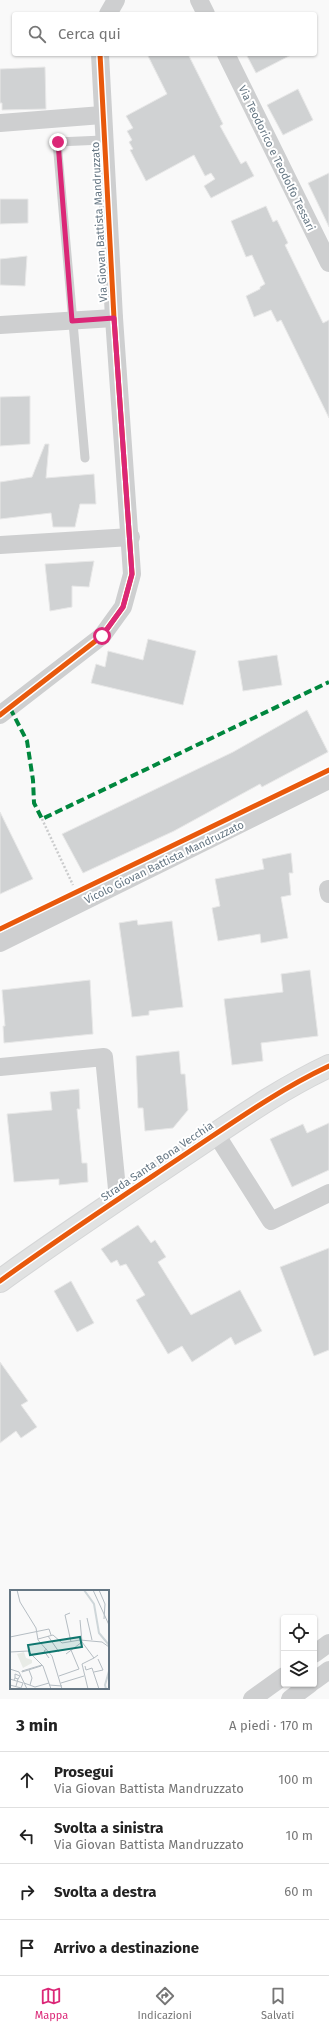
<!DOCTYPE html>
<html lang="it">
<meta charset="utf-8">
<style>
:root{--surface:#fff;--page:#f6f6f6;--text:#222;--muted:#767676;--line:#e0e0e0;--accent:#db2777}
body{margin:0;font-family:"Fira Sans",sans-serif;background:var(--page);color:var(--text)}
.controls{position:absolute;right:12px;bottom:12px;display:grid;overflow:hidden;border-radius:4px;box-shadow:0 1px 3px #0004}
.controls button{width:36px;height:36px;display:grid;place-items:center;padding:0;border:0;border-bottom:1px solid var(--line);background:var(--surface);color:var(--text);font:20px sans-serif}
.stop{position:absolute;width:12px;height:12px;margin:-9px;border:3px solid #db2777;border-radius:50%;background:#fff}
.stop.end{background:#db2777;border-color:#fff;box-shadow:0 1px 4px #0008}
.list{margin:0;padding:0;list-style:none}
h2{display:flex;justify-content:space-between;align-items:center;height:52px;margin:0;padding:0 16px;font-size:17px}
h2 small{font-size:13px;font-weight:400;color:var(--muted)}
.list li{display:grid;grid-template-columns:26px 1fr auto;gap:12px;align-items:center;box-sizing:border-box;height:56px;padding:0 16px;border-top:1px solid var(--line)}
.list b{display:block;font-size:15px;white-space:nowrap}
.list p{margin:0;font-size:13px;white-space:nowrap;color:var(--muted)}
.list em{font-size:13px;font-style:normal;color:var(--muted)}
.icon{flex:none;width:22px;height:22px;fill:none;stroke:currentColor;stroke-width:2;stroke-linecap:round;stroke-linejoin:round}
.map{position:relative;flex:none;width:329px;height:1699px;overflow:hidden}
.search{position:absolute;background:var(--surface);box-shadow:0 1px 3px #0004;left:12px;right:12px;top:12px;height:44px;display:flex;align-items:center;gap:10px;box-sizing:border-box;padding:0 14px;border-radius:4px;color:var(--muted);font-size:15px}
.sheet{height:276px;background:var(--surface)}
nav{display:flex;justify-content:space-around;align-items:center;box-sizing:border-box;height:56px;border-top:1px solid var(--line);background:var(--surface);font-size:11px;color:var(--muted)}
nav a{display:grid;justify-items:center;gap:2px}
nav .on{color:var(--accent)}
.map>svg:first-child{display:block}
.building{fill:#d0d2d3;stroke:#e8e8e8}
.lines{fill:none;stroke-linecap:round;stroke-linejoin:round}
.secondary-casing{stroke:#d5d6d7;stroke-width:24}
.path{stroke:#cbcccd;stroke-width:2.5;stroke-dasharray:2 2;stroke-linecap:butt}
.lane{stroke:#cecfd0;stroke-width:9}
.street{stroke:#cecfd0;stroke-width:18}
.secondary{stroke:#e1e2e2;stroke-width:22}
.quiet{stroke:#00873e;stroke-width:4;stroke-dasharray:8 4;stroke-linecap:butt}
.cycleway-casing{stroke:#fff;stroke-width:8}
.cycleway{stroke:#e8590c;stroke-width:5}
.route{stroke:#db2777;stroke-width:5}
.labels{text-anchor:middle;stroke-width:4;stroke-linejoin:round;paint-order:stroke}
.street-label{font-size:11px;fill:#657683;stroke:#fff}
.inset-river{fill:none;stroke:#ced6d9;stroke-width:2}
.inset-road{fill:none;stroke:#b5bdc3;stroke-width:1}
.view{fill:#0f766e;fill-opacity:0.15;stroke:#0f766e;stroke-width:2}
.inset-edge{fill:none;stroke:#657683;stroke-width:2}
</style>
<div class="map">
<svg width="329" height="1699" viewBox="0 0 329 1699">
<rect width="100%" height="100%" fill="#f9f9f9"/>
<!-- building -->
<g class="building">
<path d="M147,54H188L223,124L220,126L241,164L246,161L254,176L211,198L204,186L215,179L211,173L205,176L194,155L146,181L130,150L133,149L129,142L132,140L127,131L133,128L126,116L167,94Z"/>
<path d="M246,54H293L256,73Z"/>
<path d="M45,67L46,109L2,110V103H0V69Z"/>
<path d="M298,89L313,120L283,135L267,105Z"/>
<path d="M329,173V227L308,183Z"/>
<path d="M0,199H28V223L0,224Z"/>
<path d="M266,206L273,222L277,220L288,243L285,245L323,323L329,320V418L281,320L277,322L271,310L254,317L246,296L260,289V287L265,284L252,255L246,257L231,221Z"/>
<path d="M27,256L25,286L0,285V259Z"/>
<path d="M30,396V444L0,446V397Z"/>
<path d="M45,444H49L46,478L94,474L96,504H80L75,527H53L51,513L0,519V482L32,477Z"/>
<path d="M94,561L89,587L72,586V607L50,611L45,564Z"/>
<path d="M148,639L196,651L183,705L91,683L96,664L105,667L108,651L143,660Z"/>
<path d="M277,655L282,685L243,691L238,661Z"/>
<path d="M307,710L328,752L262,787L260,784L174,831L83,873L62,834L233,752Z"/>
<path d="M0,812L33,879L0,894Z"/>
<path d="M291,853L293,873H289L291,895L281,897L288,938L261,943L260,934L218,941L212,908L220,906L215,879L264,869L262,859Z"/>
<path d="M137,920L138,925L172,921L183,1007L149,1011V1015L132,1017L119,923Z"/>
<path d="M310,970L318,1036L261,1043L263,1061L232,1065L224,999L283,992L281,974Z"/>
<path d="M90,980L93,1034L4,1043L3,1026H5L2,990Z"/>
<path d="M179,1051L181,1074H185L188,1110L173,1128L145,1131L143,1108H138L136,1056Z"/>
<path d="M79,1089L80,1109H77L82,1163H87L88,1182L59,1185V1179L14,1182L7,1114L52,1110L50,1092Z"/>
<path d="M329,1123V1170L292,1187L270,1139L303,1124L307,1133Z"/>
<path d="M138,1225L151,1243L155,1240L166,1257L158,1262L191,1315L240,1290L262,1331L235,1345L231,1337L192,1362L182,1346L168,1354L136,1300L145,1295L126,1264L120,1266L117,1260L111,1263L101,1249Z"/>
<path d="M329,1248V1350L314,1356L280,1267Z"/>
<path d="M71,1281L94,1323L77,1332L54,1291Z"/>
<path d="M0,1362L28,1401L21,1405L37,1427L21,1438L16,1431L0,1443Z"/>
</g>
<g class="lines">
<defs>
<path id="secondary" d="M0,1281C62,1236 126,1194 190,1151C235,1121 280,1089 329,1066"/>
</defs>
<!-- secondary casing -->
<use href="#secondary" class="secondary-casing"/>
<!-- path -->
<path class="path" d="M42,819L73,885"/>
<!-- lane -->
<path class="lane" d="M85,458L57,142L103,140"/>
<!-- street -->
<g class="street">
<path d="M199,0L206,14"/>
<path d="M108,14L116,0"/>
<path d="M226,54L329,263"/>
<path d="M0,123L102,115"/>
<path d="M0,325L114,318"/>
<path d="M0,545L131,537"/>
<path d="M0,715L102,636L123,607L132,574L114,318L100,54"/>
<path d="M328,889L329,894"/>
<path d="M0,943L329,780"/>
<path d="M0,1067L104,1057L118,1199"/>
<path d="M216,1134L271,1221L329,1193"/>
<path d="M314,1654L329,1643"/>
<path d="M314,1681L329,1670"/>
<path d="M252,1699L284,1676"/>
<path d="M290,1699L310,1684"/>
</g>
<!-- secondary -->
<use href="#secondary" class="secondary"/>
<!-- quiet -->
<path class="quiet" d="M10,708L27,741L33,780L34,803L42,819L329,682"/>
<defs>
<g id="cycleway">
<path d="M0,715L102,636L123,607L132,574L114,318L100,54"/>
<path d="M0,929L329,770"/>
<path d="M0,1281C62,1236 126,1194 190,1151C235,1121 280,1089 329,1066"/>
</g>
</defs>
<!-- cycleway casing -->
<use href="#cycleway" class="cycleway-casing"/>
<!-- cycleway -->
<use href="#cycleway" class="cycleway"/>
</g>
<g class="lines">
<!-- route -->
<path class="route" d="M58,142L72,321L114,318L132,574L123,607L102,636"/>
</g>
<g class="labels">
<!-- street labels -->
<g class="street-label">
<text transform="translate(277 158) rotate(64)" y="4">Via Teodorico e Teodolfo Tessari</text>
<text transform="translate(99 222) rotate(-93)" y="4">Via Giovan Battista Mandruzzato</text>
<text transform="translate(164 862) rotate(-26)" y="4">Vicolo Giovan Battista Mandruzzato</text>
<text transform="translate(157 1161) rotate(-34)" y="4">Strada Santa Bona Vecchia</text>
</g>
</g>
<!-- overview -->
<g transform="translate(10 1590)">
<rect width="99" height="99" fill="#f9f9f9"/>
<path d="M14,62L16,68L22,70V73L13,78L7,64Z" fill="#e8ebe6"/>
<path class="inset-river" d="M74,0L84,14L89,43L99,55M96,99L95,95L99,81"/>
<path class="inset-road" d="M7,0L10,12L26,38L28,50L42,66L52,99M83,0L99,35M89,0L95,14L94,29M60,23L55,25L61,52M77,28L82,50M38,46L49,62M0,47L39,39L41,45M28,49L43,45L52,53L70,50L92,52L99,57M72,52L84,68L88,65M37,59L34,61L39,68M0,62L18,61L33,76L41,99M56,64L72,52L70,30M32,75L31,76L12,82V81ZM75,76L76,80L82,78L89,99M0,79L9,82L17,99M19,80L22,88L20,95M84,82L93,80L88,69M49,86L69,79L61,60M5,88V84L10,86L8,89M0,89L13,93M4,90L5,88L8,89L6,96M14,93L25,97L39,93M51,93L74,86M0,95L11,98L13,93M39,95L52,96M78,99L72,74L84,68"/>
<path class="view" d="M70,47L72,57L20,65L18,55Z"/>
<rect width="99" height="99" class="inset-edge"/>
</g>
</svg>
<div class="controls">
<button><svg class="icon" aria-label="locate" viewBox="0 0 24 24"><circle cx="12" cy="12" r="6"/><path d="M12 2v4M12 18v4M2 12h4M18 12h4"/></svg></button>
<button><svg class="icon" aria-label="layers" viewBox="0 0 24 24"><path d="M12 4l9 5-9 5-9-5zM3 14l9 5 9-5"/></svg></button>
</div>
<div class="stop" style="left:102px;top:636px"></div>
<div class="stop end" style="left:58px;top:142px"></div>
<div class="search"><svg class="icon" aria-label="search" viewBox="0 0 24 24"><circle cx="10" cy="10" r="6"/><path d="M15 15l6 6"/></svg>Cerca qui</div>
</div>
<section class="sheet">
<h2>3 min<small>A piedi · 170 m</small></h2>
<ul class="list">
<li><svg class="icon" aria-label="ahead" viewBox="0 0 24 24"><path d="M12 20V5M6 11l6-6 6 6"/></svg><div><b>Prosegui</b><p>Via Giovan Battista Mandruzzato</p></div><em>100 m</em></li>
<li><svg class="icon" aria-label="left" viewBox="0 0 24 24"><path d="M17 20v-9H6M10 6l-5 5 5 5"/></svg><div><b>Svolta a sinistra</b><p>Via Giovan Battista Mandruzzato</p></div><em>10 m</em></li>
<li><svg class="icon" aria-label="right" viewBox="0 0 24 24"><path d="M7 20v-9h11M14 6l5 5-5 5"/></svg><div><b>Svolta a destra</b></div><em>60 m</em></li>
<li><svg class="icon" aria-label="arrive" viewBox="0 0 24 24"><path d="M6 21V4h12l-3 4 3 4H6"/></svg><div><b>Arrivo a destinazione</b></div></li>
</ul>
</section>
<nav>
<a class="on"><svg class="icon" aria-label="map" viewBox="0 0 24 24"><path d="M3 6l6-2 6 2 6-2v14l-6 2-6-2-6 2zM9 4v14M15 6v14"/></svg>Mappa</a>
<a><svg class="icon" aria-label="directions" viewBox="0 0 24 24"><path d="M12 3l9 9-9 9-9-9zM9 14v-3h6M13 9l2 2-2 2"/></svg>Indicazioni</a>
<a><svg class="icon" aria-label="saved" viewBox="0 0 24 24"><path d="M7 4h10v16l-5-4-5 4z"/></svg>Salvati</a>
</nav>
